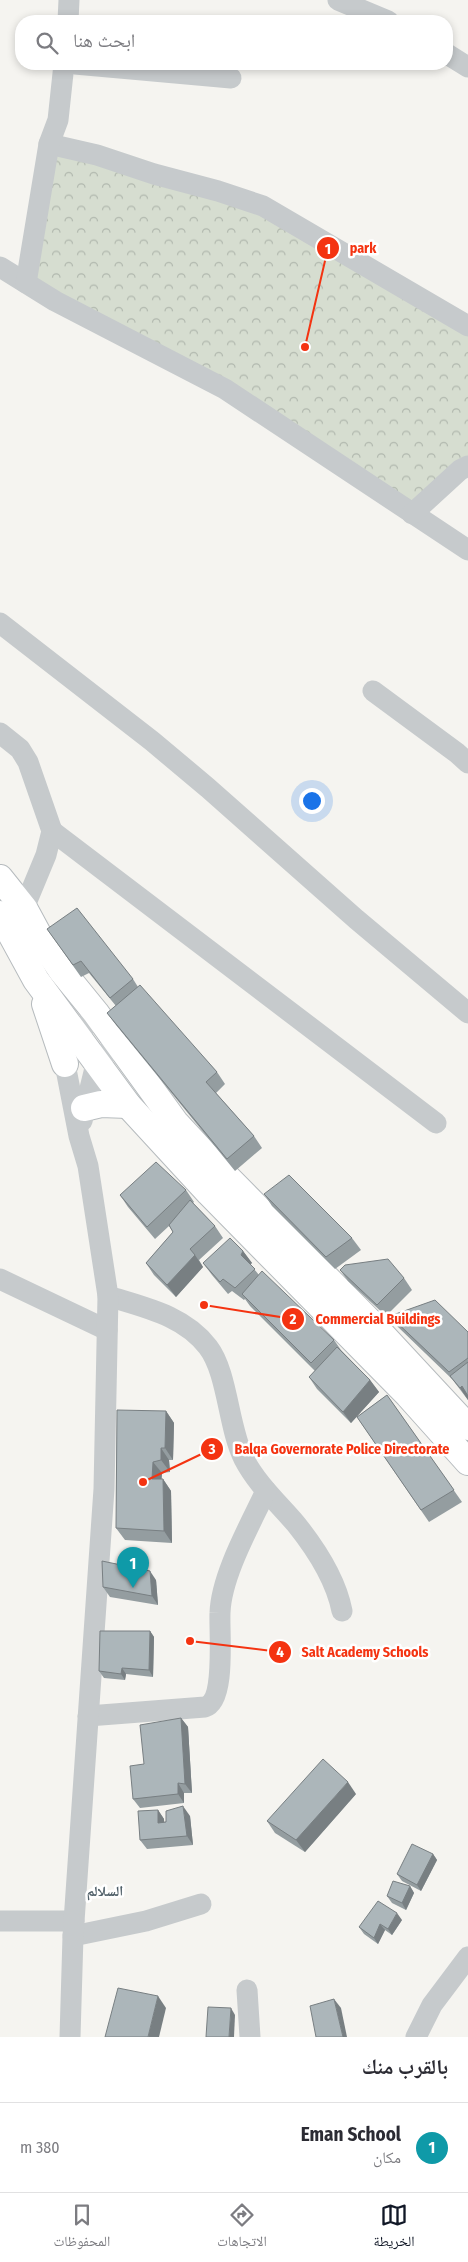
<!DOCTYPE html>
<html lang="ar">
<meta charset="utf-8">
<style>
:root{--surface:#fff;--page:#f7f7f7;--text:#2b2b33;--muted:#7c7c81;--line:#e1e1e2;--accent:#111827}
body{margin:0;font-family:"Fira Sans Condensed","Noto Naskh Arabic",sans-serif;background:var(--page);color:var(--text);direction:rtl}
.you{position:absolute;left:311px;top:800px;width:18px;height:18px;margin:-12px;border:4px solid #fff;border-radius:50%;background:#1a73e8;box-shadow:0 0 0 8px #1a73e833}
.badge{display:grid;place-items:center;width:32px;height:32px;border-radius:50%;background:var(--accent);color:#fff;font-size:16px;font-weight:700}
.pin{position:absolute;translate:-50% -41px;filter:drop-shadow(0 1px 2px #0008)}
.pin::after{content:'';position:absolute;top:26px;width:18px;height:15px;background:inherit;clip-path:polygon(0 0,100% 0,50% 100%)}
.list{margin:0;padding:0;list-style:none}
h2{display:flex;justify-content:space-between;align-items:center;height:65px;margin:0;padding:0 20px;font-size:21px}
h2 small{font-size:16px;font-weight:400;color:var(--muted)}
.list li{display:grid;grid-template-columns:32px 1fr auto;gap:15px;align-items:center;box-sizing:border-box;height:90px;padding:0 20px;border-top:1px solid var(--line)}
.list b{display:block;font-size:19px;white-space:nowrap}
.list p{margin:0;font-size:16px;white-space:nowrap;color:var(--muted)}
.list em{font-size:16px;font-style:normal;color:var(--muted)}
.icon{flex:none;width:28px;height:28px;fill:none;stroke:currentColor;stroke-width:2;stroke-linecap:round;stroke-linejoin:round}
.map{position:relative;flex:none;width:468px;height:2037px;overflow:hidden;direction:ltr}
.search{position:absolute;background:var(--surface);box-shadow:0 2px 8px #0003;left:15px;right:15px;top:15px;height:55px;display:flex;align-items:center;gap:12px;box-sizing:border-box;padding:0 18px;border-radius:20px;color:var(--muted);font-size:19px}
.sheet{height:155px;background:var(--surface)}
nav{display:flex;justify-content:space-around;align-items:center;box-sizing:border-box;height:70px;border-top:1px solid var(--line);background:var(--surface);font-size:14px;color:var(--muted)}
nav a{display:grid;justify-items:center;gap:2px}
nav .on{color:var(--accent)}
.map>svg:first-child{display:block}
.forest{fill:url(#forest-crowns)}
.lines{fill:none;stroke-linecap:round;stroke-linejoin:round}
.major-casing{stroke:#b6bbbe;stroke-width:28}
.minor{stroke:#c6cacc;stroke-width:21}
.major{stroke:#fff;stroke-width:26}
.wall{fill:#949da0}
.shaded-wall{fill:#787f82}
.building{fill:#acb6ba;stroke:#787f82}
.labels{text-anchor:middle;stroke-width:5;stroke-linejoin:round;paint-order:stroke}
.neighbourhood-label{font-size:14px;font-weight:bold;fill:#4f5f68;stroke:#fff}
.leader{fill:none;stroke:#f43311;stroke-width:2}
.callout-dot{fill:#f43311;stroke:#fff;stroke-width:2}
.mark-label{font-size:15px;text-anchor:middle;font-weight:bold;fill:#fff}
.callout-label{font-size:14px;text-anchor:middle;font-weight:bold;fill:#f43311;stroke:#fff;stroke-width:5;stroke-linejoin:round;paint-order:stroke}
</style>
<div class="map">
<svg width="468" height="2037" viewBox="0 0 468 2037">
<defs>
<pattern id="forest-crowns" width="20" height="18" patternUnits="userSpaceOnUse" patternTransform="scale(1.25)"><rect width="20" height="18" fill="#d6ddd0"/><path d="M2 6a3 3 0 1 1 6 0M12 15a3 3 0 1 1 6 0" fill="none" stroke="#b1b8ae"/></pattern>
</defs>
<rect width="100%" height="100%" fill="#f5f4f0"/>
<!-- forest -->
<path class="forest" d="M49,144L263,206L468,326V466L412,514L257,410L26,283Z"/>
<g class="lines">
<defs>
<g id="major">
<path d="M0,878L24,908L44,945L61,970L96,1013L175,1122L213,1163L376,1328L468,1427"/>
<path d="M0,914L36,980L128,1105L209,1193L408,1395L468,1462"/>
<path d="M45,1004L65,1064"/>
<path d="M84,1108L101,1104L128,1105"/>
</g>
</defs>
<!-- major casing -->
<use href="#major" class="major-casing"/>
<!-- minor -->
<g class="minor">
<path d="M338,0L388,21"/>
<path d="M68,21L69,0"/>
<path d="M447,54L468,67"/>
<path d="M75,64L231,78"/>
<path d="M49,144L97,155L154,174L218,191L263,206L468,326"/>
<path d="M0,267L55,301L225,389L468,550"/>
<path d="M26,283L49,144L58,120L64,64"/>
<path d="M412,514L460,470L468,466"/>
<path d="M0,623L152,741L208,788L356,919L468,1013"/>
<path d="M373,691L457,753L468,763"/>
<path d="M0,733L20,749L28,762L52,831L46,855L24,908"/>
<path d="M52,831L436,1123"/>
<path d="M82,1121L96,1064L116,1043"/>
<path d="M0,1279L107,1330"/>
<path d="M108,1296C143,1307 184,1315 208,1347C228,1373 228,1427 244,1459C257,1484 278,1503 296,1524C316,1549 336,1580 342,1611"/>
<path d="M88,1716L205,1707C226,1701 219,1632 220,1613C221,1576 250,1525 266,1491"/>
<path d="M0,1921H74"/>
<path d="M73,1936L146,1921L201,1904"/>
<path d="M247,1990L250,2037"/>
<path d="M70,2037L73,1936L104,1489L108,1296L88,1166L79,1136L65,1064L77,1036L96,1013"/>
<path d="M416,2037L432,2005L468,1957"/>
</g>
<!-- major -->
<use href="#major" class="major"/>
</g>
<!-- wall -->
<g class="wall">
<path d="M47,929L133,979L138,987L217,1072L225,1084L216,1093L254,1136L262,1148L235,1171L116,1025L107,1013L116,1006L89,973L81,977Z"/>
<path d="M186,1190L194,1202L193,1203L215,1226L223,1238L199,1260L203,1267L176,1297L154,1275L146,1263L173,1232L169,1226L155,1239L128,1207L120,1195Z"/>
<path d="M264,1194L352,1238L361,1250L335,1269L272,1206Z"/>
<path d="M243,1251L252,1263L250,1264L259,1275L334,1340L341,1350L370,1380L379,1392L351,1423L317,1389L309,1377L315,1371L250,1306L245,1299L244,1300L232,1291L228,1294L212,1275L203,1263Z"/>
<path d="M340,1270L404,1278L412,1290L386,1316L348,1281Z"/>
<path d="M390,1316L468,1332V1400L452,1379L398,1327Z"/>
<path d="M387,1395L462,1502L429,1522L357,1417Z"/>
<path d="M166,1411L174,1423L173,1460H169L170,1472L162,1473L161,1479H163L171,1491L172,1543L125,1540L116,1528Z"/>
<path d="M156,1580L158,1605L110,1597L103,1587Z"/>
<path d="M150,1631L154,1637L153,1677L126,1674L125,1680L104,1678L99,1671Z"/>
<path d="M181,1718L188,1727L192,1793H184V1803L140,1808L133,1799Z"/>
<path d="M356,1794L305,1852L275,1833L267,1821Z"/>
<path d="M158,1810L164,1819V1822L190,1816L193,1845L147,1849L140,1840Z"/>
<path d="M433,1854L437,1860L421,1891L402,1881L397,1874Z"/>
<path d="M410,1886L414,1893L406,1910L392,1903L387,1896Z"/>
<path d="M402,1920L392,1935L385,1930L378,1944L364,1934L359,1927Z"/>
</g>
<!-- shaded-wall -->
<g class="shaded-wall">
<path d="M243,1251L252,1263L249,1266L241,1255Z"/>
<path d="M195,1255L203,1267L176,1297L167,1285Z"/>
<path d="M370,1380L379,1392L351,1423L343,1412Z"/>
<path d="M462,1386L468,1395V1400L460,1388Z"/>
<path d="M166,1411L174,1423L173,1460L165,1448Z"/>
<path d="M161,1448L169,1460L170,1472L161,1460Z"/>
<path d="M153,1462L162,1473L161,1491L152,1479Z"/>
<path d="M163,1479L171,1491L172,1543L164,1531Z"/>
<path d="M150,1571L156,1580L158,1605L152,1596Z"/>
<path d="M150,1631L154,1637L153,1677L149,1670Z"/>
<path d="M122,1668L126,1674L125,1680L121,1674Z"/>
<path d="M181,1718L188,1727L192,1793L185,1784Z"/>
<path d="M348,1782L356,1794L305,1852L296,1840Z"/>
<path d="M178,1783L184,1793V1803L178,1794Z"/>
<path d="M183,1806L190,1816L193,1845L187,1836Z"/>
<path d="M158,1810L164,1819L165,1832L158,1823Z"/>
<path d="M433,1854L437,1860L421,1891L417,1885Z"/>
<path d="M410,1886L414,1893L406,1910L402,1903Z"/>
<path d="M397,1913L402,1920L392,1935L388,1929Z"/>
<path d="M380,1924L385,1930L378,1944L374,1938Z"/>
<path d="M158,1996L166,2008L159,2037H148Z"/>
<path d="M334,1999L341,2008L347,2037H343Z"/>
<path d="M231,2008L235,2015L234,2037H229Z"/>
</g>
<!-- building -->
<g class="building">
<path d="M77,908L133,979L110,998L81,961L73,965L47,929Z"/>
<path d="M140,985L217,1072L206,1082L254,1136L227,1159L107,1013Z"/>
<path d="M156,1162L186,1190L147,1227L120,1195Z"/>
<path d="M289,1175L352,1238L326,1257L264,1194Z"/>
<path d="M190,1200L215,1226L190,1249L195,1255L167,1285L146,1263L173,1232L169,1225Z"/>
<path d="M230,1238L243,1251L241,1255L255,1269L235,1288L223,1279L220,1282L203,1263Z"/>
<path d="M388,1259L404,1278L377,1305L340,1270L345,1265Z"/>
<path d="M262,1271L334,1340L311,1363L242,1294Z"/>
<path d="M435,1300L468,1332V1358L449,1372L390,1316Z"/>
<path d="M337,1347L370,1380L343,1412L309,1377Z"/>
<path d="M468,1362V1396L462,1386L460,1388L450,1376Z"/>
<path d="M387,1395L454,1490L421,1510L357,1417Z"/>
<path d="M117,1410L166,1411L165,1448H161V1460L153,1462L152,1479H163L164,1531L116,1528Z"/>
<path d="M102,1561L150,1571L152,1596L103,1587Z"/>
<path d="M100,1631H150L149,1670L122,1668L121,1674L99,1671Z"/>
<path d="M181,1718L185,1784L178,1783V1794L133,1799L130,1766L144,1764L140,1725Z"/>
<path d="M323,1759L348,1782L296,1840L267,1821Z"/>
<path d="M183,1806L187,1836L140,1840L138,1811L158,1810V1823L166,1822V1811Z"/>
<path d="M412,1844L433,1854L417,1885L397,1874Z"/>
<path d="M393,1881L410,1886L402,1903L387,1896Z"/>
<path d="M378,1901L397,1913L388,1929L380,1924L374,1938L359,1927Z"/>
<path d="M118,1988L158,1996L148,2037H105Z"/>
<path d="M334,1999L343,2037H316L310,2006Z"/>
<path d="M208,2007L231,2008L229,2037H206Z"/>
</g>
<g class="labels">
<!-- neighbourhood labels -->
<g class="neighbourhood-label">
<text x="105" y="1896">السلالم</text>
</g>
</g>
<!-- callouts -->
<path class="leader" d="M305 347L328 248M204 1305L293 1319M143 1482L212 1449M190 1641L280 1652"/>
<g class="callout-dot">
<circle cx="305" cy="347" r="5"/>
<circle cx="204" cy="1305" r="5"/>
<circle cx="143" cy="1482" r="5"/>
<circle cx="190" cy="1641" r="5"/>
<circle cx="328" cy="248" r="12"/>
<circle cx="293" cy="1319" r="12"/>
<circle cx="212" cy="1449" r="12"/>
<circle cx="280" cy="1652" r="12"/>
</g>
<g class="mark-label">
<text x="328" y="254">1</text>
<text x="293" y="1324">2</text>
<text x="212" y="1454">3</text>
<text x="280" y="1657">4</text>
</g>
<g class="callout-label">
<text x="363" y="253">park</text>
<text x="378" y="1324">Commercial Buildings</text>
<text x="342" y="1454">Balqa Governorate Police Directorate</text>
<text x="365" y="1657">Salt Academy Schools</text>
</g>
</svg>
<div class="you"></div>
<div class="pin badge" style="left:133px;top:1588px;background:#0f9aa8">1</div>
<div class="search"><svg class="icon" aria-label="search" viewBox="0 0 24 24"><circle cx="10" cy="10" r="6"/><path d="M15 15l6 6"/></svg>ابحث هنا</div>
</div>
<section class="sheet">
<h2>بالقرب منك<small></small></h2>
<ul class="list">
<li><span class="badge" style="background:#0f9aa8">1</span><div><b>Eman School</b><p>مكان</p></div><em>380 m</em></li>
</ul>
</section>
<nav>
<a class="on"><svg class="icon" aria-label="map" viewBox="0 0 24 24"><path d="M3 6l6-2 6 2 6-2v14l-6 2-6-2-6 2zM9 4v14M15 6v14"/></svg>الخريطة</a>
<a><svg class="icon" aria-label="directions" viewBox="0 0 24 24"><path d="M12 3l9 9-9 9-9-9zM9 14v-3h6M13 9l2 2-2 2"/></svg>الاتجاهات</a>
<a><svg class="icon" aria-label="saved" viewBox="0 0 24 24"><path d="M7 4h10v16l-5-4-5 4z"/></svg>المحفوظات</a>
</nav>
